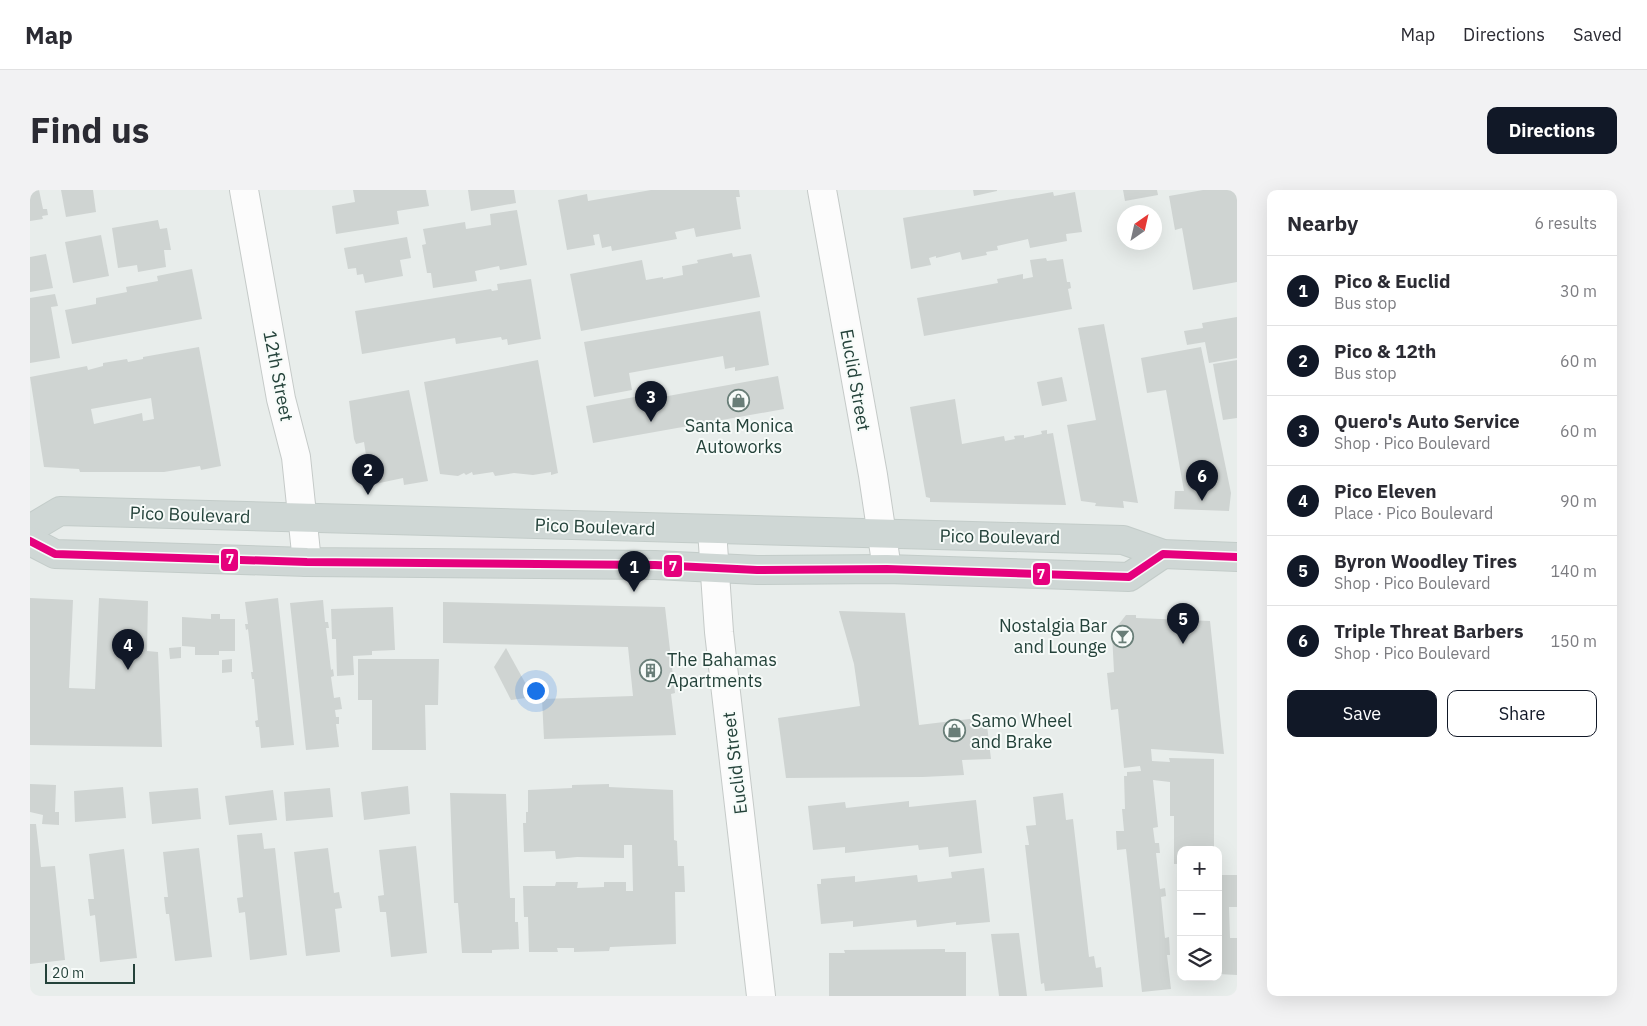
<!DOCTYPE html>
<meta charset="utf-8">
<style>
:root{--surface:#fff;--page:#f2f2f3;--text:#2b2b33;--muted:#7c7c81;--line:#e1e1e2;--accent:#111827}
body{margin:0;font-family:"IBM Plex Sans",sans-serif;background:var(--page);color:var(--text)}
.controls{position:absolute;right:15px;bottom:15px;display:grid;overflow:hidden;border-radius:10px;box-shadow:0 5px 20px #0002}
.controls button{width:45px;height:45px;display:grid;place-items:center;padding:0;border:0;border-bottom:1px solid var(--line);background:var(--surface);color:var(--text);font:25px sans-serif}
.compass{position:absolute;left:1087px;top:15px;width:45px;height:45px;border-radius:50%;background:var(--surface);box-shadow:0 5px 20px #0002;rotate:34deg}
.scale{position:absolute;left:15px;bottom:12px;width:90px;box-sizing:border-box;padding-left:5px;border:2px solid #24423a;border-top:0;font-size:14px;line-height:18px;white-space:nowrap;color:#24423a;-webkit-text-stroke:4px #f7fbf9;paint-order:stroke}
.you{position:absolute;left:505px;top:500px;width:18px;height:18px;margin:-12px;border:4px solid #fff;border-radius:50%;background:#1a73e8;box-shadow:0 0 0 8px #1a73e833}
.badge{display:grid;place-items:center;width:32px;height:32px;border-radius:50%;background:var(--accent);color:#fff;font-size:16px;font-weight:700}
.pin{position:absolute;translate:-50% -41px;filter:drop-shadow(0 1px 2px #0008)}
.pin::after{content:'';position:absolute;top:26px;width:18px;height:15px;background:inherit;clip-path:polygon(0 0,100% 0,50% 100%)}
.list{margin:0;padding:0;list-style:none}
h2{display:flex;justify-content:space-between;align-items:center;height:65px;margin:0;padding:0 20px;font-size:21px}
h2 small{font-size:16px;font-weight:400;color:var(--muted)}
.list li{display:grid;grid-template-columns:32px 1fr auto;gap:15px;align-items:center;box-sizing:border-box;height:70px;padding:0 20px;border-top:1px solid var(--line)}
.list b{display:block;font-size:19px;white-space:nowrap}
.list p{margin:0;font-size:16px;white-space:nowrap;color:var(--muted)}
.list em{font-size:16px;font-style:normal;color:var(--muted)}
.actions{display:flex;gap:10px;padding:15px 20px}
.actions a{flex:1;padding:11px 0;border:1px solid var(--accent);border-radius:10px;text-align:center;font-size:18px;color:var(--accent)}
.actions .main{background:var(--accent);color:#fff}
.icon{flex:none;width:28px;height:28px;fill:none;stroke:currentColor;stroke-width:2;stroke-linecap:round;stroke-linejoin:round}
.map{position:relative;flex:none;width:1207px;height:806px;overflow:hidden;border-radius:10px}
header{display:flex;align-items:center;gap:30px;box-sizing:border-box;height:70px;padding:0 25px;background:var(--surface);border-bottom:1px solid var(--line)}
header strong{font-size:24px}
nav{display:flex;gap:28px;margin-inline-start:auto;font-size:18px}
.intro{display:flex;align-items:center;justify-content:space-between;box-sizing:border-box;height:120px;padding:0 30px}
h1{margin:0;font-size:35px}
.button{padding:12px 22px;border-radius:10px;background:var(--accent);color:#fff;font-size:18px;font-weight:700}
main{display:flex;gap:30px;padding:0 30px}
aside{flex:1;background:var(--surface);border-radius:10px;box-shadow:0 5px 20px #0002}
.map>svg:first-child{display:block}
.building{fill:#cfd4d2;fill-rule:evenodd}
.lines{fill:none;stroke-linecap:round;stroke-linejoin:round}
.minor-casing{stroke:#c5cac8;stroke-width:30}
.major-casing{stroke:#c3ccc9;stroke-width:30}
.minor{stroke:#fcfcfc;stroke-width:28}
.major{stroke:#cfd7d5;stroke-width:28}
.bus-1-casing{stroke:#f7fbf9;stroke-width:11}
.bus-1{stroke:#e5007d;stroke-width:8}
.labels{text-anchor:middle;stroke-width:4;stroke-linejoin:round;paint-order:stroke}
.street-label{font-size:18px;fill:#24423a;stroke:#f7fbf9}
.poi-label{font-size:18px;fill:#24423a;stroke:#f7fbf9;text-anchor:start}
.line-badge{stroke:#f7fbf9;stroke-width:2}
.badge-label{font-size:14px;text-anchor:middle;font-weight:bold;fill:#fff}
</style>
<header>
<strong>Map</strong>
<nav><a>Map</a><a>Directions</a><a>Saved</a></nav>
</header>
<div class="intro"><h1>Find us</h1><a class="button">Directions</a></div>
<main>
<div class="map">
<svg width="1207" height="806" viewBox="0 0 1207 806">
<rect width="100%" height="100%" fill="#e8edeb"/>
<!-- building -->
<g class="building">
<path d="M0,0H9L13,19H17L18,25L12,26L13,29L0,31Z"/>
<path d="M31,0H63L66,22L36,27Z"/>
<path d="M323,0H396L399,16L367,21L369,34L306,44L302,16L325,12Z"/>
<path d="M438,0H484L486,13L441,21Z"/>
<path d="M621,0H709L710,7H706L711,39L666,47L664,38L645,42L647,49L582,61L581,56L572,58L569,44L563,45L565,55L537,60L528,10L557,4L558,11Z"/>
<path d="M943,0H967V1L944,6Z"/>
<path d="M1093,0H1127L1128,5L1095,11Z"/>
<path d="M1173,0H1207V92L1163,100L1152,38L1145,40L1139,6Z"/>
<path d="M1023,2L1024,6L1045,2L1052,42L1036,44L1037,51L1000,58L998,49L967,56L968,60L956,62L957,65L932,70L930,62L906,68V66L899,68L901,75L881,79L873,28Z"/>
<path d="M487,20L497,75L470,80L469,76L445,81L447,91L403,98L401,83H397L392,55L396,54L393,39L435,32L436,39L461,35L460,24Z"/>
<path d="M128,30L130,39L137,38L141,60H134L136,77L108,82L107,75L88,78L82,38Z"/>
<path d="M71,45L79,86L43,93L35,52Z"/>
<path d="M377,47L381,68L370,70L373,86L335,93L333,84L327,85L326,78L318,79L314,58Z"/>
<path d="M702,63L703,67L721,64L730,107L551,141L540,84L612,70L616,90L633,87V89L653,85L652,76L668,73L667,70Z"/>
<path d="M16,64L23,98L0,102V67Z"/>
<path d="M1016,68L1017,71L1033,69L1037,92H1040L1041,98L1038,99L1042,119L894,146L887,108L968,93L967,89L993,84V89L1003,87L1000,70Z"/>
<path d="M162,79L172,129L42,154L35,120L66,114V108L97,102L96,97L128,91L127,86Z"/>
<path d="M501,89L511,149L478,155L477,149L472,150L471,147L426,154L425,148L332,164L325,121L461,99L462,101L468,100L467,94Z"/>
<path d="M25,104L28,116L21,117L30,168L0,173V108Z"/>
<path d="M730,121L739,175L705,181V177L695,179L693,166L599,183L602,200L564,207L554,152Z"/>
<path d="M1207,127V168L1179,173L1175,152L1157,155L1154,141L1173,138L1172,133Z"/>
<path d="M1074,134L1108,313L1093,311L1094,318L1065,316L1066,313L1051,311L1037,235L1066,230L1048,138Z"/>
<path d="M169,157L191,276L171,280L170,276L134,282H50L49,279L14,277L0,187L57,176L58,180L73,176V173L97,169L98,172L113,169V167ZM121,208L124,229L113,231L112,223L64,234L61,219Z"/>
<path d="M1171,157L1201,303L1199,321L1144,319L1145,301H1154L1136,200L1117,203L1111,168Z"/>
<path d="M508,170L528,283L521,285V282L503,285L484,283L465,286L463,282L443,285L442,282L436,285L434,283L428,286L410,284L394,192Z"/>
<path d="M1207,170V228L1193,230L1183,174Z"/>
<path d="M748,186L754,219L563,253L556,216L626,203L627,208Z"/>
<path d="M1032,187L1037,211L1012,216L1007,192Z"/>
<path d="M379,200L398,291L374,295L373,288L340,295L337,293L336,286L339,285L334,252L326,254L324,249L319,211Z"/>
<path d="M925,209L932,254L974,246L975,251L985,249L984,246L994,245V248L1012,244L1011,241L1017,240V244L1023,243L1036,315L900,312V308L896,307L880,217Z"/>
<path d="M0,408L43,410L39,498L65,499L69,408L118,411L117,461L128,462L132,557L0,555Z"/>
<path d="M248,408L264,555L231,558L229,537H226L225,531L228,530L224,489H222L221,482H223L218,439L216,440L215,434H218L215,412Z"/>
<path d="M293,410L295,432H298L299,438H296L301,480L303,479L304,486L301,487L304,508L310,507L312,519L305,520L306,527H309V534H306L309,557L276,560L260,413Z"/>
<path d="M413,412L635,417L645,503L641,504L646,545L514,549L512,509L603,506L598,457L413,453Z"/>
<path d="M363,417L365,460L342,461V465L323,466L324,485L307,486L306,449H302L301,419Z"/>
<path d="M809,421L875,423L889,535L956,527L961,569L932,570L934,585L893,587L756,588L748,528L830,516L824,474Z"/>
<path d="M181,424H190V429H205V461H189V465H165V457L152,456V427L181,429Z"/>
<path d="M1096,425H1106V428L1180,431L1194,564L1121,559L1122,571L1140,572L1139,568L1184,569V660H1151V674H1144V626H1140V592L1123,590L1128,637L1123,638L1125,653H1129L1130,663H1126L1130,699L1135,698L1136,706L1131,707L1135,748L1139,747L1140,765H1137L1141,799L1112,802L1096,659L1087,660L1086,641H1094L1092,619H1095L1094,586H1097V582L1111,581L1110,576L1094,578L1088,519L1081,520L1077,483L1084,482L1082,443Z"/>
<path d="M151,457V468L140,469L139,458Z"/>
<path d="M476,458L503,507L481,510L464,477Z"/>
<path d="M202,469V482L192,483V470Z"/>
<path d="M328,469H409L408,515H395L396,560H342V510H328Z"/>
<path d="M0,594L26,595L25,622H29V635L12,634L13,625L0,622Z"/>
<path d="M579,594V597L643,600L644,650L647,651L648,676H654L655,702H645L646,754L580,757L579,761L544,762V758H527L528,762H499L498,727H494L493,696H525L526,692H548L547,698L574,697V692H596V701H603L602,655H594V668L547,667L526,669L525,661L494,662L493,633H496V622H498V600L542,598V595Z"/>
<path d="M378,596L380,624L334,630L331,602Z"/>
<path d="M93,597L96,628L45,632L44,601Z"/>
<path d="M168,598L171,629L122,634L119,602Z"/>
<path d="M300,598L303,627L256,631L254,602Z"/>
<path d="M243,600L247,630L199,635L195,606Z"/>
<path d="M420,603L476,604L480,708H485V732H488L489,759L462,760V763H432L428,713H424Z"/>
<path d="M1033,603L1036,630L1043,629L1059,767L1064,766L1066,778L1071,777L1073,797L1015,801L1014,793L1011,794L995,655H999L996,636L1006,635L1003,607Z"/>
<path d="M946,610L952,663L919,667L918,657L889,660L888,655L815,663V657L783,660L778,616L815,612L816,618L879,611V617Z"/>
<path d="M0,634H6L11,677L25,676L35,770L0,774Z"/>
<path d="M232,643L234,659L245,658L257,765L220,770L215,722L209,723L207,708L213,707L207,645Z"/>
<path d="M386,656L397,763L361,767L356,722H350L348,706L354,705L349,660Z"/>
<path d="M169,658L182,767L145,771L139,724H136L134,707H138L133,662Z"/>
<path d="M298,658L304,703L309,702L312,718L305,719L310,762L276,766L264,662Z"/>
<path d="M94,659L107,768L70,772L65,725L60,726L58,709H64L59,664Z"/>
<path d="M954,678L960,732L926,735V732L887,737L886,730L823,737V731L791,734L787,694H791V689L825,686V692L887,685L888,692L922,688L921,682Z"/>
<path d="M1188,685H1207V717H1199L1200,748H1207V785L1188,784Z"/>
<path d="M989,743L997,806H969L961,744Z"/>
<path d="M915,759V762H936V806H799V763H815L814,760Z"/>
</g>
<g class="lines">
<defs>
<g id="minor">
<path d="M214,0L251,209L266,267L277,372"/>
<path d="M792,0L843,285L857,379"/>
<path d="M682,340L689,442L731,806"/>
</g>
<g id="major">
<path d="M0,339L30,321L1093,350L1133,364L1207,367"/>
<path d="M0,351L25,364L277,372L625,375L727,380L857,379L1099,387L1133,364"/>
</g>
</defs>
<!-- minor casing -->
<use href="#minor" class="minor-casing"/>
<!-- major casing -->
<use href="#major" class="major-casing"/>
<!-- minor -->
<use href="#minor" class="minor"/>
<!-- major -->
<use href="#major" class="major"/>
<defs>
<path id="bus-1" d="M0,351L25,364L277,372L625,375L727,380L857,379L1099,387L1133,364L1207,367"/>
</defs>
<!-- bus-1 casing -->
<use href="#bus-1" class="bus-1-casing"/>
<!-- bus-1 -->
<use href="#bus-1" class="bus-1"/>
</g>
<!-- icons -->
<defs>
<symbol id="shop-ring" viewBox="-11 -11 22 22"><circle r="9.5" fill="#f7fbf9" stroke="#697e78" stroke-width="1.5"/><path d="M-5-2.5h2.3a2.7 3.5 0 0 1 5.4 0H5L5.5 6h-11ZM-1.5-2.5h3a1.5 2.3 0 0 0-3 0Z" fill="#697e78"/></symbol>
<symbol id="bar-ring" viewBox="-11 -11 22 22"><circle r="9.5" fill="#f7fbf9" stroke="#697e78" stroke-width="1.5"/><path d="M-6-5H6L.8 .8V4.5H3.5V6h-7V4.5H-.8V.8Z" fill="#697e78"/></symbol>
<symbol id="building-ring" viewBox="-11 -11 22 22"><circle r="9.5" fill="#f7fbf9" stroke="#697e78" stroke-width="1.5"/><path d="M-4-6H4V6H1V3H-1V6H-4ZM-2.5-4.3h1.7v1.8h-1.7ZM.8-4.3h1.7v1.8H.8ZM-2.5-1h1.7V.8h-1.7ZM.8-1h1.7V.8H.8Z" fill="#697e78"/></symbol>
</defs>
<g fill-rule="evenodd">
<use href="#shop-ring" x="696" y="198" width="25" height="25"/>
<use href="#bar-ring" x="1080" y="434" width="25" height="25"/>
<use href="#building-ring" x="608" y="468" width="25" height="25"/>
<use href="#shop-ring" x="912" y="528" width="25" height="25"/>
</g>
<g class="labels">
<!-- street labels -->
<g class="street-label">
<text transform="translate(248 186) rotate(79)" y="6">12th Street</text>
<text transform="translate(825 190) rotate(80)" y="6">Euclid Street</text>
<text transform="translate(160 325) rotate(2)" y="6">Pico Boulevard</text>
<text transform="translate(565 337) rotate(2)" y="6">Pico Boulevard</text>
<text transform="translate(970 347) rotate(1)" y="6">Pico Boulevard</text>
<text transform="translate(705 573) rotate(-97)" y="6">Euclid Street</text>
</g>
<!-- poi labels -->
<g class="poi-label">
<text x="709" y="242" text-anchor="middle">Santa Monica<tspan x="709" dy="21">Autoworks</tspan></text>
<text x="1077" y="442" text-anchor="end">Nostalgia Bar<tspan x="1077" dy="21">and Lounge</tspan></text>
<text x="637" y="476">The Bahamas<tspan x="637" dy="21">Apartments</tspan></text>
<text x="941" y="537">Samo Wheel<tspan x="941" dy="21">and Brake</tspan></text>
</g>
</g>
<g class="line-badge">
<rect x="190" y="358" width="19" height="24" rx="5" fill="#e5007d"/>
<rect x="633" y="364" width="20" height="24" rx="5" fill="#e5007d"/>
<rect x="1002" y="372" width="19" height="24" rx="5" fill="#e5007d"/>
</g>
<g class="badge-label">
<text x="200" y="374">7</text>
<text x="643" y="381">7</text>
<text x="1011" y="389">7</text>
</g>
</svg>
<div class="controls">
<button>+</button>
<button>−</button>
<button><svg class="icon" aria-label="layers" viewBox="0 0 24 24"><path d="M12 4l9 5-9 5-9-5zM3 14l9 5 9-5"/></svg></button>
</div>
<svg class="compass" viewBox="-18 -18 36 36"><path d="M0-13l5 13h-10z" fill="#e53935"/><path d="M0 13l5-13h-10z" fill="#7c7c81"/></svg>
<div class="scale">20 m</div>
<div class="you"></div>
<div class="pin badge" style="left:604px;top:402px">1</div>
<div class="pin badge" style="left:338px;top:305px">2</div>
<div class="pin badge" style="left:621px;top:232px">3</div>
<div class="pin badge" style="left:98px;top:480px">4</div>
<div class="pin badge" style="left:1153px;top:454px">5</div>
<div class="pin badge" style="left:1172px;top:311px">6</div>
</div>
<aside>
<h2>Nearby<small>6 results</small></h2>
<ul class="list">
<li><span class="badge">1</span><div><b>Pico &amp; Euclid</b><p>Bus stop</p></div><em>30 m</em></li>
<li><span class="badge">2</span><div><b>Pico &amp; 12th</b><p>Bus stop</p></div><em>60 m</em></li>
<li><span class="badge">3</span><div><b>Quero's Auto Service</b><p>Shop · Pico Boulevard</p></div><em>60 m</em></li>
<li><span class="badge">4</span><div><b>Pico Eleven</b><p>Place · Pico Boulevard</p></div><em>90 m</em></li>
<li><span class="badge">5</span><div><b>Byron Woodley Tires</b><p>Shop · Pico Boulevard</p></div><em>140 m</em></li>
<li><span class="badge">6</span><div><b>Triple Threat Barbers</b><p>Shop · Pico Boulevard</p></div><em>150 m</em></li>
</ul>
<div class="actions"><a class="main">Save</a><a>Share</a></div>
</aside>
</main>
